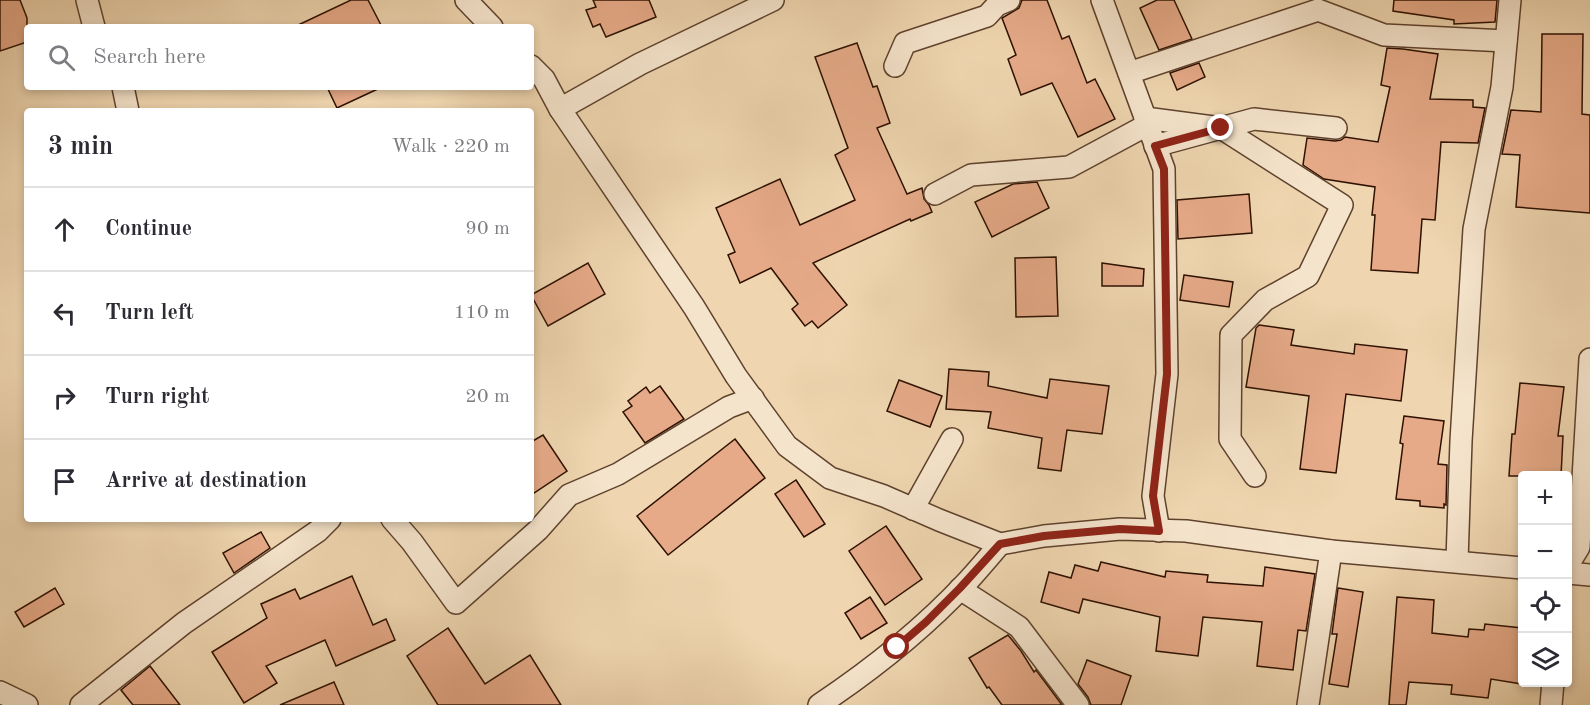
<!DOCTYPE html>
<meta charset="utf-8">
<style>
:root{--surface:#fff;--page:#f7f7f7;--text:#2b2b33;--muted:#7c7c81;--line:#e1e1e2}
body{margin:0;font-family:"Old Standard TT",serif;background:var(--page);color:var(--text)}
.controls{position:absolute;right:18px;bottom:18px;display:grid;overflow:hidden;border-radius:6px;box-shadow:0 3px 9px #0003}
.controls button{width:54px;height:54px;display:grid;place-items:center;padding:0;border:0;border-bottom:2px solid var(--line);background:var(--surface);color:var(--text);font:30px sans-serif}
.stop{position:absolute;width:18px;height:18px;margin:-14px;border:4px solid #8f2418;border-radius:50%;background:#fff}
.stop.end{background:#8f2418;border-color:#fff;box-shadow:0 2px 6px #0008}
.list{margin:0;padding:0;list-style:none}
h2{display:flex;justify-content:space-between;align-items:center;height:78px;margin:0;padding:0 24px;font-size:26px}
h2 small{font-size:20px;font-weight:400;color:var(--muted)}
.list li{display:grid;grid-template-columns:39px 1fr auto;gap:18px;align-items:center;box-sizing:border-box;height:84px;padding:0 24px;border-top:2px solid var(--line)}
.list b{display:block;font-size:22px;white-space:nowrap}
.list em{font-size:20px;font-style:normal;color:var(--muted)}
.icon{flex:none;width:33px;height:33px;fill:none;stroke:currentColor;stroke-width:2;stroke-linecap:round;stroke-linejoin:round}
.map{position:relative;flex:none;width:1590px;height:705px;overflow:hidden}
.search{position:absolute;background:var(--surface);box-shadow:0 3px 9px #0003;left:24px;top:24px;width:510px;height:66px;display:flex;align-items:center;gap:15px;box-sizing:border-box;padding:0 21px;border-radius:6px;color:var(--muted);font-size:22px}
.panel{position:absolute;background:var(--surface);box-shadow:0 3px 9px #0003;left:24px;top:108px;width:510px;height:414px;border-radius:6px}
.map>svg:first-child{display:block}
.building{fill:#e6aa88;stroke:#2e1101;stroke-width:1.5}
.lines{fill:none;stroke-linecap:round;stroke-linejoin:round}
.minor-casing{stroke:#5e422d;stroke-width:24}
.minor{stroke:#f5e4cc;stroke-width:21}
.route{stroke:#8f2418;stroke-width:8}
</style>
<div class="map">
<svg width="1590" height="705" viewBox="0 0 1590 705">
<rect width="100%" height="100%" fill="#efd6b0"/>
<filter id="stains"><feTurbulence type="fractalNoise" baseFrequency=".00333" numOctaves="4"/><feColorMatrix values="0 0 0 0 .2 0 0 0 0 .09 0 0 0 0 .02 0 0 0 .5 -.17"/></filter>
<radialGradient id="worn" r=".72"><stop offset=".6" stop-color="#630" stop-opacity="0"/><stop offset="1" stop-color="#630" stop-opacity=".3"/></radialGradient>
<!-- building -->
<g class="building">
<path d="M0,0H20L27,18V42L0,51Z"/>
<path d="M351,0H368L382,27H294Z"/>
<path d="M593,0H649L656,17L606,37L600,24L593,27L586,10L596,7Z"/>
<path d="M1022,0H1047L1062,39L1069,36L1087,83L1095,79L1115,119L1078,137L1052,83L1021,95L1008,59L1016,55L1002,18L1019,8Z"/>
<path d="M1157,0H1174L1192,39L1159,50L1140,8Z"/>
<path d="M1394,0H1497L1495,22L1454,24V20L1393,11Z"/>
<path d="M1542,34H1583L1582,114L1590,115V213L1516,207L1520,155L1502,154L1511,110L1541,112Z"/>
<path d="M857,43L873,87L877,86L890,123L877,128L907,194L922,188L924,199L929,205L932,212L911,221L910,219L813,263L847,305L818,328L812,321L805,326L792,309L798,304L771,268L740,283L728,255L735,252L716,208L780,179L800,225L855,200L835,155L848,148L815,57Z"/>
<path d="M1387,48L1403,49L1438,54L1430,99L1473,100V107L1485,108L1478,143L1441,142L1435,220L1422,219L1418,273L1371,270L1375,215H1372L1375,187L1324,179L1303,165L1307,138L1335,141L1341,140L1345,137L1378,142L1390,87L1381,85Z"/>
<path d="M1199,63L1205,77L1177,90L1170,73Z"/>
<path d="M327,87H382L337,108Z"/>
<path d="M1037,182L1049,208L992,237L975,202L1013,184Z"/>
<path d="M1249,194L1252,233L1178,239L1177,200Z"/>
<path d="M1056,257L1058,316L1016,317L1015,258Z"/>
<path d="M588,263L605,294L548,326L531,295Z"/>
<path d="M1102,263L1144,269L1143,286H1102Z"/>
<path d="M1184,275L1233,282L1229,307L1180,300Z"/>
<path d="M1259,325L1294,330L1291,345L1354,354L1355,344L1407,350L1401,401L1346,394L1336,473L1300,469L1309,396L1246,387L1256,328Z"/>
<path d="M949,369L989,372L988,386L1047,398L1050,379L1109,386L1102,434L1067,430L1061,471L1038,468L1042,438L988,428L991,412L946,409Z"/>
<path d="M899,380L942,396L930,427L887,411Z"/>
<path d="M1520,383L1564,387L1558,436H1563L1561,476H1509L1512,434H1515Z"/>
<path d="M660,386L684,419L645,443L623,412L632,406L628,401L646,387L650,393Z"/>
<path d="M1404,416L1444,421L1438,464L1447,465L1446,505L1444,504V508L1420,506V501L1396,499L1403,444L1400,443Z"/>
<path d="M543,435L567,471L531,495V442Z"/>
<path d="M735,439L765,478L668,555L637,516Z"/>
<path d="M796,480L825,524L804,537L775,494Z"/>
<path d="M886,526L922,579L885,605L849,551Z"/>
<path d="M261,532L270,548L234,573L223,553Z"/>
<path d="M1101,562L1165,577L1166,571L1208,575L1207,582L1263,586L1265,567L1315,574L1306,631L1298,630L1293,670L1257,666L1262,622L1203,617L1198,656L1156,651L1160,617L1083,599L1079,613L1041,602L1049,572L1071,578L1075,565L1098,571Z"/>
<path d="M352,576L373,625L386,619L395,640L336,666L325,640L266,666L277,683L244,703L212,652L267,618L261,604L295,589L300,599Z"/>
<path d="M55,588L64,604L24,627L15,612Z"/>
<path d="M1338,588L1363,592L1348,687L1329,684L1337,634H1332Z"/>
<path d="M870,597L887,623L861,639L845,613Z"/>
<path d="M1397,597L1434,600L1432,633L1468,637L1469,629L1484,630L1485,624L1522,628V684L1491,679L1488,698L1451,694L1452,685L1409,682L1406,705H1389Z"/>
<path d="M448,628L485,684L530,655L561,705H438L407,656Z"/>
<path d="M1008,635L1021,651L1034,672L1036,670L1062,705H1002L989,687L987,688L969,658Z"/>
<path d="M1087,660L1131,676L1121,705H1091L1088,697L1078,684Z"/>
<path d="M150,666L180,705H133L121,690Z"/>
<path d="M334,682L344,705H280Z"/>
</g>
<g class="lines">
<defs>
<g id="minor">
<path d="M87,0L94,27"/>
<path d="M466,0L492,27"/>
<path d="M1102,0L1164,169L1167,374L1153,496L1159,531"/>
<path d="M531,66L544,79L560,109L694,307L736,376L787,446L830,478L884,496L939,520L1000,544L1044,536L1120,529L1186,531L1331,551L1522,568"/>
<path d="M895,66L905,43L987,16L997,5L1009,0"/>
<path d="M1129,73L1318,10L1384,35L1506,41"/>
<path d="M123,87L128,111"/>
<path d="M560,109L640,64L773,0"/>
<path d="M1145,118L1221,128L1342,205L1308,276L1265,300L1231,335L1230,439L1255,476"/>
<path d="M1155,146L1254,119L1336,128"/>
<path d="M935,194L971,175L1069,167L1147,125"/>
<path d="M913,509L952,439"/>
<path d="M392,519L412,542L456,603L538,530L569,495L618,474L729,407L753,398"/>
<path d="M1457,561L1461,441L1474,229L1502,87L1510,0"/>
<path d="M1568,565L1579,547L1590,359"/>
<path d="M1568,573L1590,575"/>
<path d="M960,589L1019,627L1078,705"/>
<path d="M0,692L27,705"/>
<path d="M81,705L184,623L318,531L330,519"/>
<path d="M819,705C870,671 925,627 967,582C978,570 989,557 1000,544"/>
<path d="M1308,705L1331,551"/>
<path d="M1551,705L1553,682"/>
</g>
</defs>
<!-- minor casing -->
<use href="#minor" class="minor-casing"/>
<!-- minor -->
<use href="#minor" class="minor"/>
</g>
<g class="lines">
<!-- route -->
<path class="route" d="M897,647L926,622L960,588L1000,544L1044,536L1120,529L1159,531L1153,496L1167,374L1164,169L1155,146L1221,128"/>
</g>
<rect width="100%" height="100%" filter="url(#stains)"/>
<rect width="100%" height="100%" fill="url(#worn)"/>
</svg>
<div class="controls">
<button>+</button>
<button>−</button>
<button><svg class="icon" aria-label="locate" viewBox="0 0 24 24"><circle cx="12" cy="12" r="6"/><path d="M12 2v4M12 18v4M2 12h4M18 12h4"/></svg></button>
<button><svg class="icon" aria-label="layers" viewBox="0 0 24 24"><path d="M12 4l9 5-9 5-9-5zM3 14l9 5 9-5"/></svg></button>
</div>
<div class="stop" style="left:897px;top:647px"></div>
<div class="stop end" style="left:1221px;top:128px"></div>
<div class="search"><svg class="icon" aria-label="search" viewBox="0 0 24 24"><circle cx="10" cy="10" r="6"/><path d="M15 15l6 6"/></svg>Search here</div>
<section class="panel">
<h2>3 min<small>Walk · 220 m</small></h2>
<ul class="list">
<li><svg class="icon" aria-label="ahead" viewBox="0 0 24 24"><path d="M12 20V5M6 11l6-6 6 6"/></svg><div><b>Continue</b></div><em>90 m</em></li>
<li><svg class="icon" aria-label="left" viewBox="0 0 24 24"><path d="M17 20v-9H6M10 6l-5 5 5 5"/></svg><div><b>Turn left</b></div><em>110 m</em></li>
<li><svg class="icon" aria-label="right" viewBox="0 0 24 24"><path d="M7 20v-9h11M14 6l5 5-5 5"/></svg><div><b>Turn right</b></div><em>20 m</em></li>
<li><svg class="icon" aria-label="arrive" viewBox="0 0 24 24"><path d="M6 21V4h12l-3 4 3 4H6"/></svg><div><b>Arrive at destination</b></div></li>
</ul>
</section>
</div>
